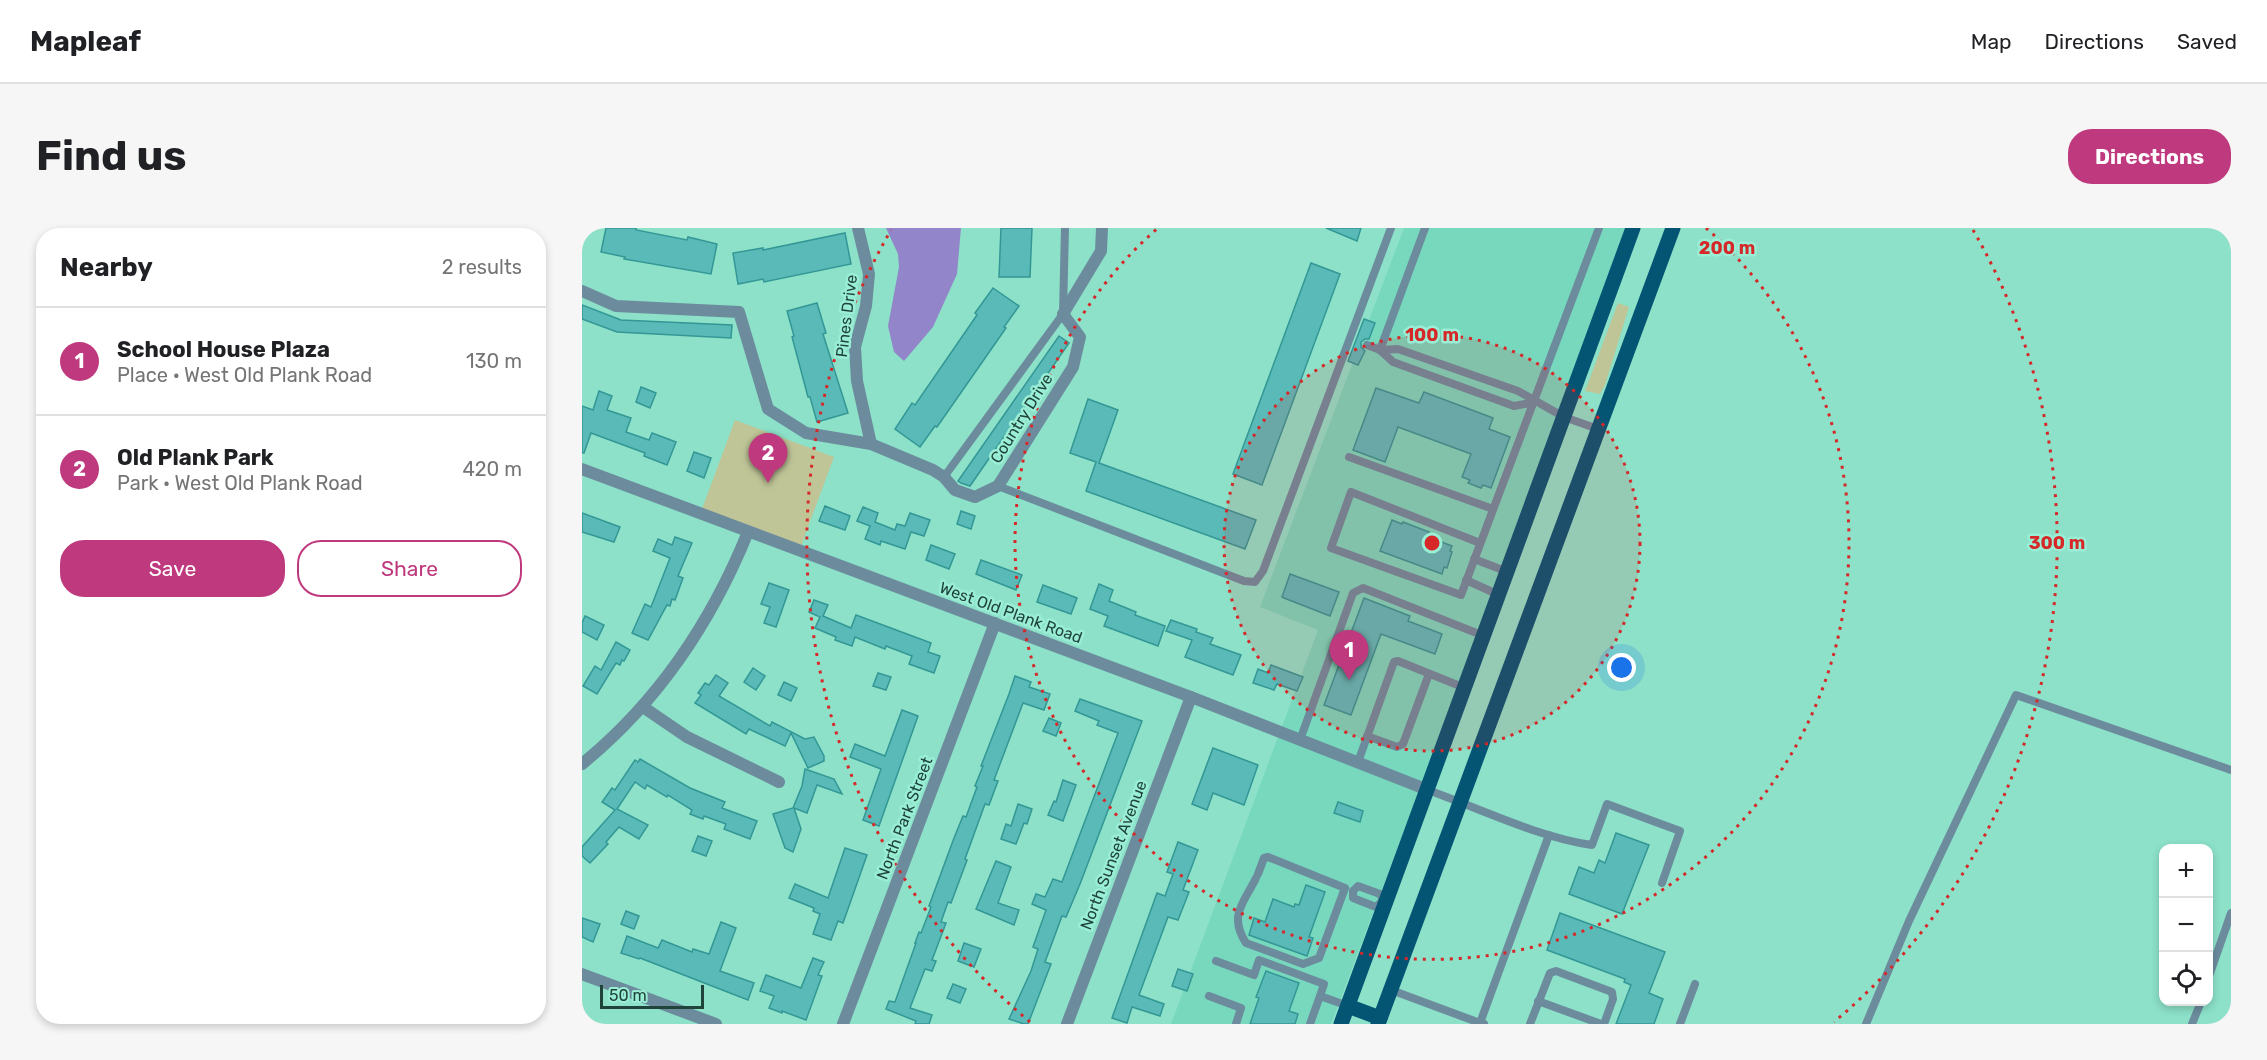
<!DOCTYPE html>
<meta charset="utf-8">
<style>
:root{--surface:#fff;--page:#f6f6f6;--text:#202124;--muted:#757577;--line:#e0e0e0;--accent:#be397d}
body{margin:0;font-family:Rubik,sans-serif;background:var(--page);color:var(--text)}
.controls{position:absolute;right:18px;bottom:18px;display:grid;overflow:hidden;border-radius:12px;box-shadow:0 3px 9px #0003}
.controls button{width:54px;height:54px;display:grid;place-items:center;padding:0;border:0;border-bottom:2px solid var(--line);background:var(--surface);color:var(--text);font:30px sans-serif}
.scale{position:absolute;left:18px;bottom:15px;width:104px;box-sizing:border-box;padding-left:6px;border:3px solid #20443a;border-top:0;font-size:16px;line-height:21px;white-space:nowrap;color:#20443a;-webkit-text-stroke:4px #99eed5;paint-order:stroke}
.you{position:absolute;left:1040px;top:440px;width:21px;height:21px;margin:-15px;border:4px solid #fff;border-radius:50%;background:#1a73e8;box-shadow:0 0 0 9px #1a73e833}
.badge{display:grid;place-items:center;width:39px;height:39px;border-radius:50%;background:var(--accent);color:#fff;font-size:20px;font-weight:700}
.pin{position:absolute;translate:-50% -50px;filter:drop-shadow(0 2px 3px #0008)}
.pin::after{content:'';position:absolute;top:32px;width:21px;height:18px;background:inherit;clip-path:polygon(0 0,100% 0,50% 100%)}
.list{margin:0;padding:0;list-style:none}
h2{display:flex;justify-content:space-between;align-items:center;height:78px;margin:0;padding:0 24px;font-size:26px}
h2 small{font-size:20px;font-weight:400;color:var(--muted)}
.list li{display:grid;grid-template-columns:39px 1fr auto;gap:18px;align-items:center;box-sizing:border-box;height:108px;padding:0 24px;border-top:2px solid var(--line)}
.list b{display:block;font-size:22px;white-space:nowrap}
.list p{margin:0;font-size:20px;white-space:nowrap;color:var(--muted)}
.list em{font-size:20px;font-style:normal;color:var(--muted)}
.actions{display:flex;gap:12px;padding:18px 24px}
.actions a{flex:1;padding:14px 0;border:2px solid var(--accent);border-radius:24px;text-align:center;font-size:21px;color:var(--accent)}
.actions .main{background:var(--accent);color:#fff}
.icon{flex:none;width:33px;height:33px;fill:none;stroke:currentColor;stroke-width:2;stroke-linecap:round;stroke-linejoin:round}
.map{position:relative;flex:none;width:1649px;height:796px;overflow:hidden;border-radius:24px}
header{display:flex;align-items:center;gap:36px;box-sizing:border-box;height:84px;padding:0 30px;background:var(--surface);border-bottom:2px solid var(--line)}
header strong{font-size:28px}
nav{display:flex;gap:33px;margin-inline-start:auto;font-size:21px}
.intro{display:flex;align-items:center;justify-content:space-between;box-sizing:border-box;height:144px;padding:0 36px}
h1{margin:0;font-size:42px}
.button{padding:15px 27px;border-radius:24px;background:var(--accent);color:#fff;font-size:21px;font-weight:700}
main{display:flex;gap:36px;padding:0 36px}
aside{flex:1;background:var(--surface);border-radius:24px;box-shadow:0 3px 9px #0003}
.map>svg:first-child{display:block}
.built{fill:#77d8bd}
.green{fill:#bfc597}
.water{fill:#9385c9}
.building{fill:#5abab8;stroke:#339795;stroke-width:1.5}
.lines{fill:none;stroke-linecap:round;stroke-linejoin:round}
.lane{stroke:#6c8c9e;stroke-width:8}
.street{stroke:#6c8c9e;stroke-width:12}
.primary{stroke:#045474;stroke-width:15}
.ring{fill:none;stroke:#d62828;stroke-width:3;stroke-dasharray:3 6}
.labels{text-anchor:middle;stroke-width:5;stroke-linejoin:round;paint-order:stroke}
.street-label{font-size:16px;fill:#20443a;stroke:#99eed5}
.centre{fill:#d62828;stroke:#99eed5;stroke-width:3}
.ring-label{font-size:18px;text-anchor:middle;font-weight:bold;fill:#d62828;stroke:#99eed5;stroke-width:5;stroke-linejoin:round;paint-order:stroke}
</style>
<header>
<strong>Mapleaf</strong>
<nav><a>Map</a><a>Directions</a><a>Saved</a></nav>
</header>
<div class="intro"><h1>Find us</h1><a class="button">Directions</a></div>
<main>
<aside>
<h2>Nearby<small>2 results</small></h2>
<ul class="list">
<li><span class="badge">1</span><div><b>School House Plaza</b><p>Place · West Old Plank Road</p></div><em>130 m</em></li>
<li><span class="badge">2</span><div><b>Old Plank Park</b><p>Park · West Old Plank Road</p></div><em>420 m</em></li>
</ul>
<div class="actions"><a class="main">Save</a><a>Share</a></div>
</aside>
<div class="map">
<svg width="1649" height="796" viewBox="0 0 1649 796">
<rect width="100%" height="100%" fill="#8ce1c8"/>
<!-- built -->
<path class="built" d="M822,0H1044L874,465L749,796H589L736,402L678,379Z"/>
<!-- green -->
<g class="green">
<path d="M1036,75L1047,79L1023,157L1018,166L1003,163Z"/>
<path d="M153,192L252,229L219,318L120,281Z"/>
</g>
<!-- water -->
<path class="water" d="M304,0H379L375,46L351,99L322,133L312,124L306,98L317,39L316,26Z"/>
<!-- building -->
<g class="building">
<path d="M24,0H54V2L105,12L106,9L135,16L129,46L42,31L43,29L19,24Z"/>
<path d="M419,0H450L448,49H417Z"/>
<path d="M744,0H779L775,13Z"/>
<path d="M263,5L269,36L182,54L181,51L156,56L151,25L181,20V22Z"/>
<path d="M729,35L758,46L680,257L651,246Z"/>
<path d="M411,60L437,78L422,99L424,100L355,199L353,198L338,219L313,201L330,175L333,177L395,87L393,85Z"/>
<path d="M235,75L244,105L241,106L266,185L235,194L228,169H226L210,109L212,108L205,83Z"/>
<path d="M0,77L39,92L150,97L149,110L35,104L0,91Z"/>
<path d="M782,91L793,95L787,111H783L779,114V119L783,123L776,137L766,133Z"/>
<path d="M477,108L487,115L388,258L379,255L376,253Z"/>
<path d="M59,159L74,165L68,180L54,174Z"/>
<path d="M794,160L837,175L842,164L911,190L907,201L928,209L909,260L901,257L899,260L886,255L888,252L880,249L889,226L816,199L803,234L771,222Z"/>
<path d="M17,163L30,168L25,182L49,190L44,204L67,212L70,205L94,214L85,237L62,228L63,225L9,205L2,225H0V178L11,182Z"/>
<path d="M506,171L536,182L517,235L674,292L663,321L504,263L514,234L488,225Z"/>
<path d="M112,224L129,230L122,250L105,243Z"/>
<path d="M243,278L268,288L263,302L237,293Z"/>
<path d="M281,279L296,285L293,294L313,302L315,296L323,298L328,285L348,292L342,308L329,304L323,321L299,313L298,317L283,311L288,298L275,293Z"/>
<path d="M379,283L393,288L389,301L375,296Z"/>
<path d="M0,285L38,299L32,314L0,304Z"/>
<path d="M810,292L820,296L821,294L847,304L846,309L870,318L868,323L870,324L865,340L862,339L860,346L798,323Z"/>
<path d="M93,309L110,315L96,348L101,350L93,372L90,371L88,378L85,377L66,412L50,405L63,376L69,379L88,330L71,323L76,311L90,317Z"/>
<path d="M349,317L373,326L367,341L344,332Z"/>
<path d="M399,332L440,347L434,362L394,346Z"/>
<path d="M708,346L757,364L748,388L702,370L700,369Z"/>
<path d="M187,355L207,362L194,399L182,395L188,379L179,376Z"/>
<path d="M517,356L531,362L527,373L554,384L553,387L583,398L576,418L522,398L526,388L508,381Z"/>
<path d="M461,357L495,370L489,386L455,374Z"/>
<path d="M782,370L828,388L826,393L860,406L853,426L799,406L769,487L742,477Z"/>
<path d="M232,372L246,377L241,388L269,400L274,387L349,415L346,424L358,428L352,445L327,436L330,428L304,418L303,421L273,409L270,418L253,412L254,409L233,400L238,389L227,384Z"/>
<path d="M3,388L22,397L15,412L0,404V395Z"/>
<path d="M589,392L615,401L614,404L631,410L628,416L659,427L651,447L603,429L610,412L584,403Z"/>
<path d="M34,414L48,422L42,433L40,432L38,437L34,435L15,466L1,458L13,438L19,442Z"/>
<path d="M689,437L721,449L715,463L695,456L692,462L671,455L676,441L686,445Z"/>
<path d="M171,440L183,448L174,462L162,454Z"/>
<path d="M296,445L309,449L304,462L291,458Z"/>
<path d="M134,447L146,455L137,468L188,498L190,494L223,511L232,509L242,528V533L226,540L209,505L203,518L167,501L164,506L113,475L119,467L116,465L123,455L127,457Z"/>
<path d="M433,448L449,454L447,459L468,466L462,482L441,475L412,552L416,553L407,577L403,576L383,631L385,632L369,675L366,674L359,694L364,695L350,732L354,733L350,743L343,741L328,780L350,787L347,796H333L334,793L304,781L307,773L313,774L334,715H333L337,704L339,705L349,679L347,678L372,610L381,588L384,589L395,559L393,558L401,538H399L427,466Z"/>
<path d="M202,454L215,460L209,473L196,467Z"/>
<path d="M498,471L560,493L498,656L484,689L480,688L463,734L469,736L446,796H442L427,791L449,743L456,721L451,719L464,682L450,676L454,666L463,669L471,651L480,654L536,505L515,497L517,493L493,483Z"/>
<path d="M320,482L336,488L297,598L281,592L299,541L268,529L273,516L303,528Z"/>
<path d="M467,490L479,495L474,508L461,503Z"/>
<path d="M631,520L676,537L662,577L631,565L625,582L610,576Z"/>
<path d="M58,531L108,560L143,574L140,580L175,593L168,611L142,601L144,596L122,588L121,591L108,586L110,582L86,567L85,569L65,557L63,561L53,554L35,581L66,597L57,611L37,599L24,614L26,616L8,635L0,628V619L33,582L20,574L30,560L33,562L53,532L56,534Z"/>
<path d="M223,541L252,551L260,566L235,557L225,585L212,580L219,601L211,624L203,620L191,586L211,580L220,558Z"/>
<path d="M481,552L494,557L481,593L466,587L472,573L474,574Z"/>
<path d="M756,574L781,583L778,594L752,585Z"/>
<path d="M436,576L450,581L445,596L442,595L434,616L419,611L424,596L429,598Z"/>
<path d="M1034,605L1067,617L1040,686L987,666L997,639L1012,645L1017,632L1023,635Z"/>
<path d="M116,608L130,613L124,628L110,623Z"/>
<path d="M596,614L616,622L601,662L607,664L596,692L586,689L557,767L582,776L578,788L550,779L545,795L530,790L575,665L583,668L591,646L585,644Z"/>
<path d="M263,620L285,627L261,695L256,693L249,712L231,706L238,686L231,683L232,680L207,670L213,656L246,670Z"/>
<path d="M414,633L429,639L416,675L437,682L432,697L394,681Z"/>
<path d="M724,657L743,664L727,709L731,710L725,728L667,707L672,690L683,694L691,671L712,679L713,676L717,677Z"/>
<path d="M44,683L57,688L52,701L39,696Z"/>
<path d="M978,685L1083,724L1067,765L1081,771L1072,796H1034L1049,757L1042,754L1043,751L965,722Z"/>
<path d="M0,690L18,696L11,714L0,709Z"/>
<path d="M139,694L154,700L138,743L172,755L166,772L58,730L57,731L39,725L45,708L76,720L80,712L110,724L111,721L127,726Z"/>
<path d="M382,715L399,721L392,739L376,733Z"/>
<path d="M231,730L242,734L236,747L240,748L224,792L200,783V785L187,780L192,768L178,763L184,747L219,760Z"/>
<path d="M596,741L611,746L605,763L590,758Z"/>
<path d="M684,743L717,755L707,783L716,786L713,796H668L677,770L674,769Z"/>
<path d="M371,756L384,761L378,775L365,770Z"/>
</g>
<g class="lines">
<!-- lane -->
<g class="lane">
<path d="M785,117L798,122L811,134L932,178L953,174"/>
<path d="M798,122L816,121L936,163L982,189L1016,201"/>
<path d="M798,122L843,0"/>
<path d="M767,229L911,281"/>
<path d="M362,249L481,86L483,0"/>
<path d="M416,258L662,353L673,354L681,343L809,0"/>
<path d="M898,315L769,264L749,320L879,367L1017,0"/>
<path d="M892,331L926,344"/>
<path d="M884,352L917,367"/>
<path d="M785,508L815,519L821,516L847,446"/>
<path d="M718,512L771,365L781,360L902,408"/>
<path d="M776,534L812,434L816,433L883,460"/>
<path d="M846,562C896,580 958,610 1010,617L1025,576L1098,603L1080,655"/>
<path d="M674,650C662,675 646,687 664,715L721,736L737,730L763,660L686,629L682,630L676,646"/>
<path d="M771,663V670L794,679L800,673"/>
<path d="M771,663L776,658L798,666L801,673L804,674"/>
<path d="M634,733L672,747L677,732L742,756L738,768"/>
<path d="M1626,751L1649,685"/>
<path d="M809,762L898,795"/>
<path d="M627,768L659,780L654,796"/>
<path d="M956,773L1019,796"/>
<path d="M728,796L738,768L766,778"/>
<path d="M902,796L898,795L967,607"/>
<path d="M948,796L968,745L974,743L1030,764L1031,771L1022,796"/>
<path d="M1098,796L1113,756"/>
<path d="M1284,796L1327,693L1434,467L1649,542"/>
<path d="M1610,796L1619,774"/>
</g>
<!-- street -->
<g class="street">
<path d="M276,0L287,46L284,78L273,119L275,153L289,216"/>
<path d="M0,63L34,78L157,84L186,181L224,205L289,216L351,242L362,249L373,262L393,269L416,258L491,139L498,109L481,86L519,23L520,0"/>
<path d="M0,241L609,469L846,562"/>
<path d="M61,479L105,509L197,554"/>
<path d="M0,536C76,474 129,395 166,304"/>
<path d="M0,746L134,796"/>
<path d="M261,796L413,395"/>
<path d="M485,796L609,469"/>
</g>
<!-- primary -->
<g class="primary">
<path d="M766,778L798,790"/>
<path d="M759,796L1051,0"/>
<path d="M796,796L1091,0"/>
</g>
</g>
<!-- distance rings -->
<circle cx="850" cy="315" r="208" fill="#d62828" fill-opacity=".12"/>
<g class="ring">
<circle cx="850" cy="315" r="208"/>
<path d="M1124 0A417 417 0 1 1 576 0"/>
<path d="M448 794A625 625 0 0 1 309 2M1391 2A625 625 0 0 1 1252 794"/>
</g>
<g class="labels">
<!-- street labels -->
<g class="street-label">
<text transform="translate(264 88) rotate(-83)" y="6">Pines Drive</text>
<text transform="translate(439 190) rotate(-58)" y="6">Country Drive</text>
<text transform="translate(429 384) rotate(20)" y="6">West Old Plank Road</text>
<text transform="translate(322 590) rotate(-69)" y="6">North Park Street</text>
<text transform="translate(531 627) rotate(-69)" y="6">North Sunset Avenue</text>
</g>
</g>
<circle cx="850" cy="315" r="9" class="centre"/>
<g class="ring-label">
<text x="1145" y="26">200 m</text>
<text x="850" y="113">100 m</text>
<text x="1475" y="321">300 m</text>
</g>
</svg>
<div class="controls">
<button>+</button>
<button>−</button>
<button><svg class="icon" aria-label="locate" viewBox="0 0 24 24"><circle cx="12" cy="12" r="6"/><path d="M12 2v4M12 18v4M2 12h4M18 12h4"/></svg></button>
</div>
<div class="scale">50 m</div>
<div class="you"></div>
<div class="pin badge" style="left:767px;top:452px">1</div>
<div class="pin badge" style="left:186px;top:255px">2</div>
</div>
</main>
